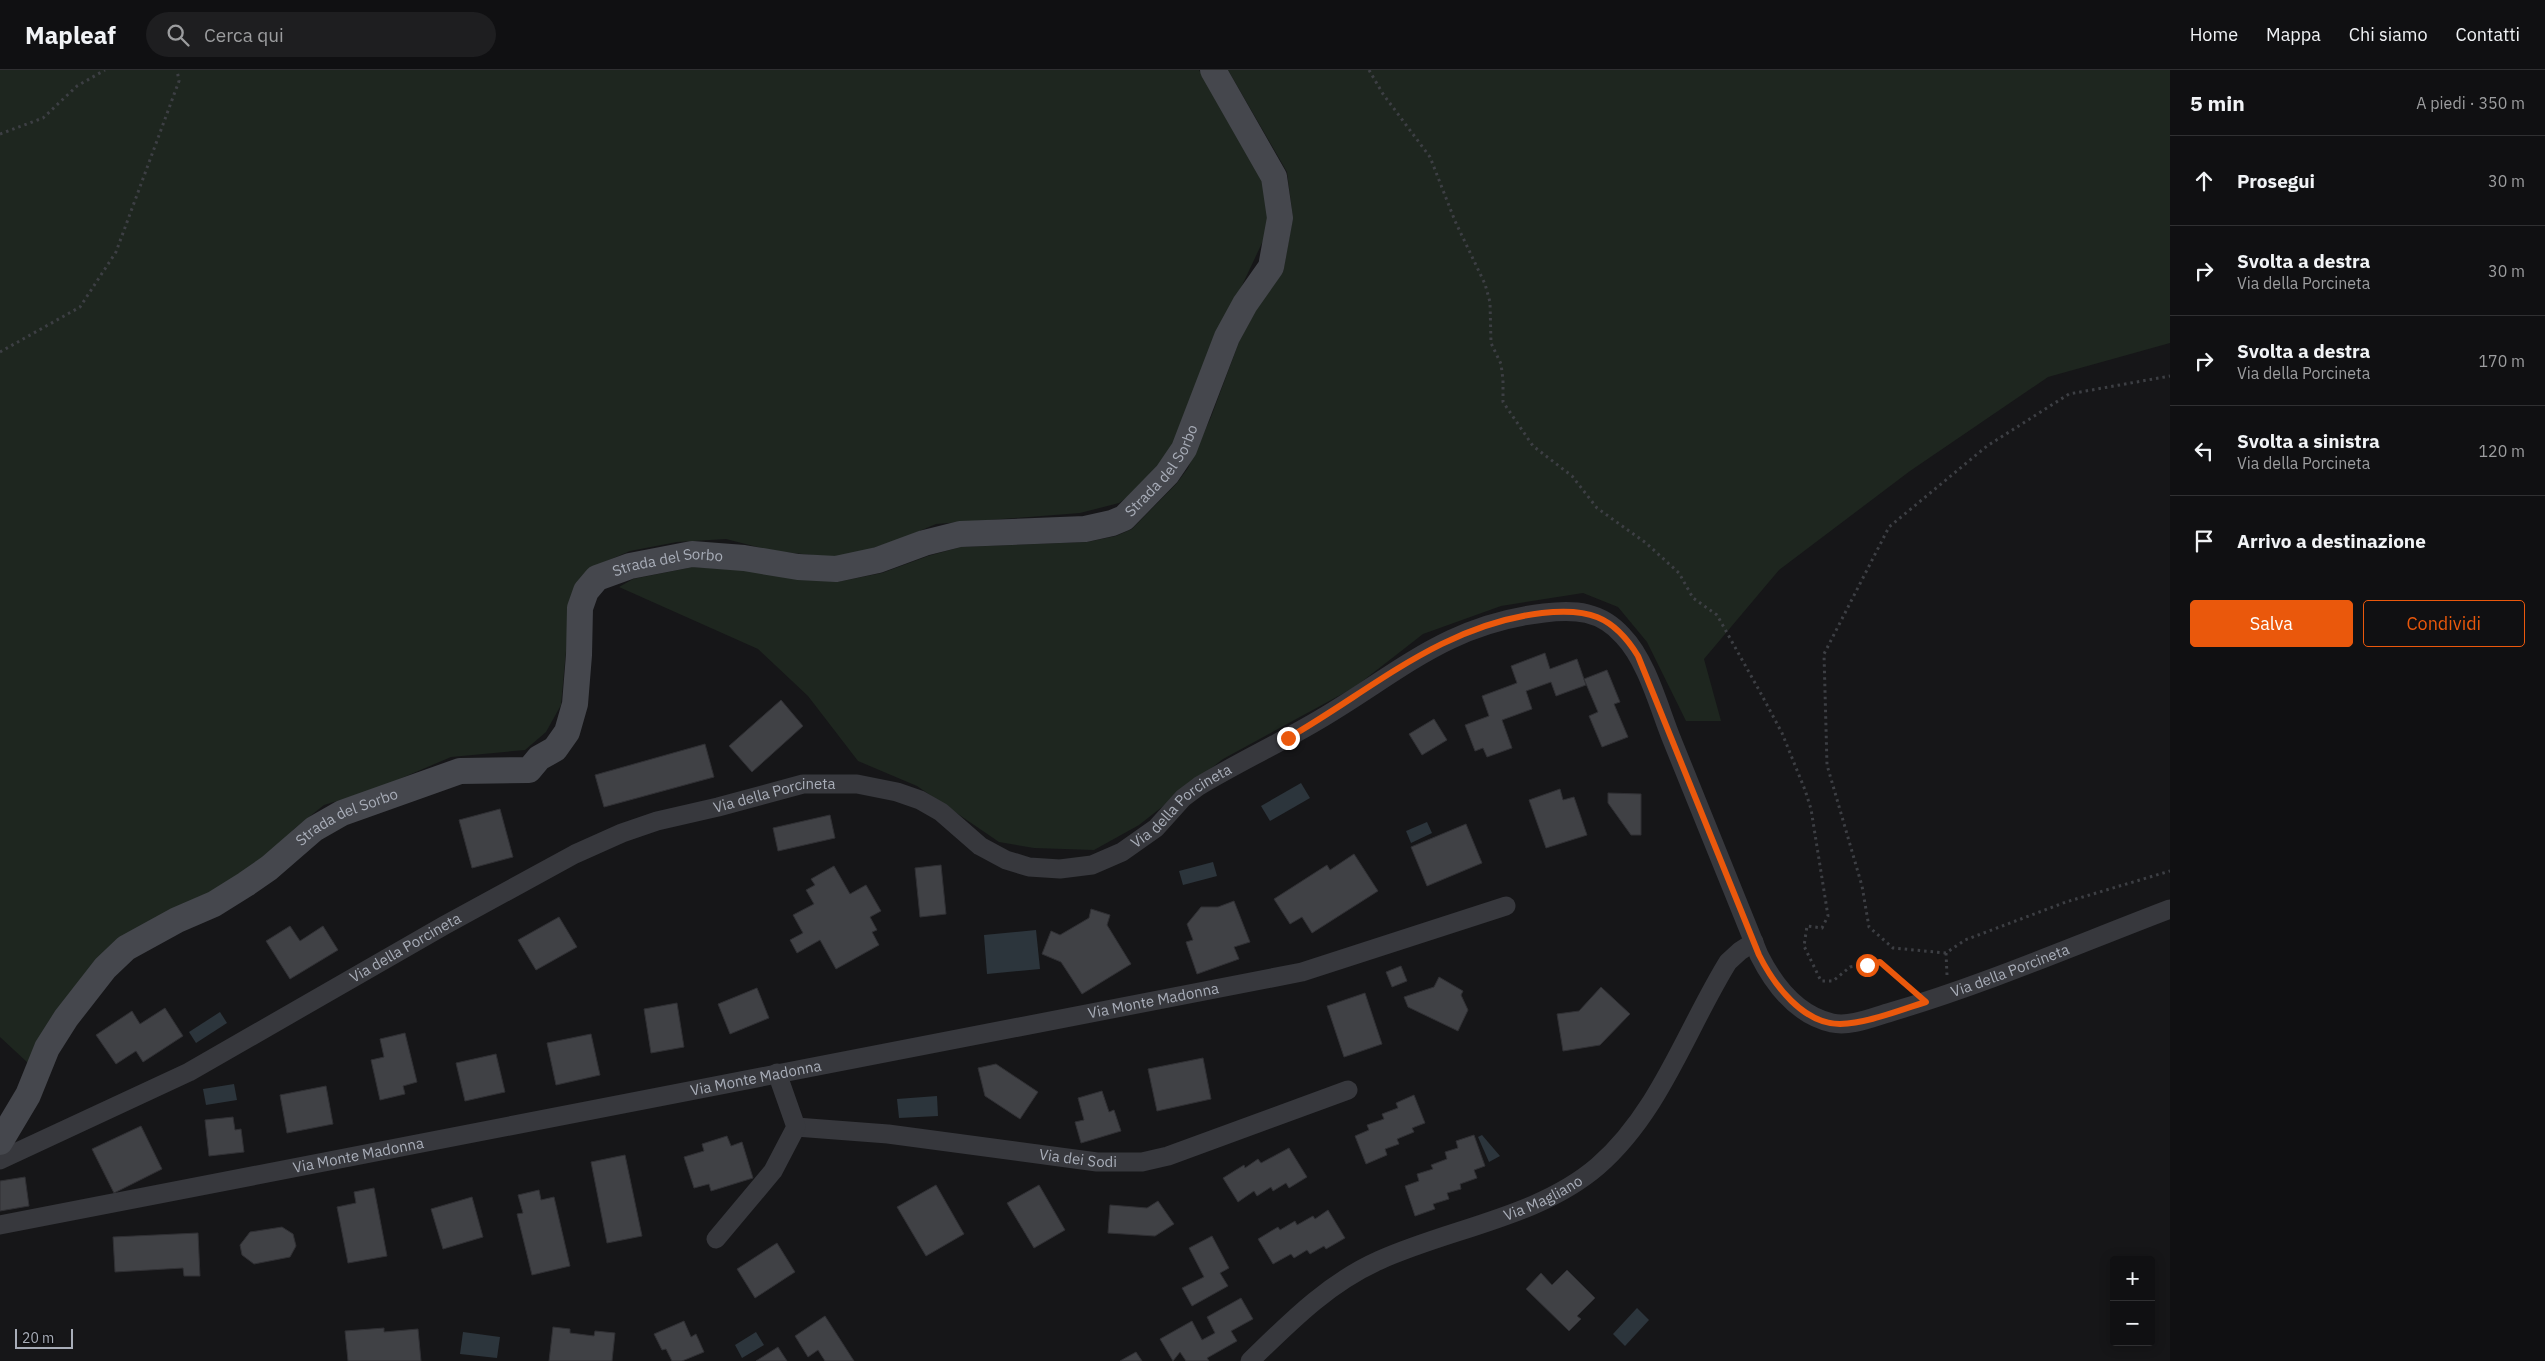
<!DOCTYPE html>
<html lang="it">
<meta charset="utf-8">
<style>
:root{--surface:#101012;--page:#1e1e20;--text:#f1f3f6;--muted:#9c9d9f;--line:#303032;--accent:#ea580c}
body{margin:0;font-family:"IBM Plex Sans",sans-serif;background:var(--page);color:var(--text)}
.controls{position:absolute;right:15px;bottom:15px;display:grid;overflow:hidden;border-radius:5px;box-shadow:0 2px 12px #0003}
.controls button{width:45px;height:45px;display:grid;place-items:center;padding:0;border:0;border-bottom:1px solid var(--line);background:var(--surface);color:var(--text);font:25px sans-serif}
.scale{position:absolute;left:15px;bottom:12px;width:58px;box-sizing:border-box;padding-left:5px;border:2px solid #a8adb8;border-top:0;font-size:14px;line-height:18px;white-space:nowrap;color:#a8adb8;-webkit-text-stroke:4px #111113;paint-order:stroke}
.stop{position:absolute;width:15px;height:15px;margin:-11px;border:4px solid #ea580c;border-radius:50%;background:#fff}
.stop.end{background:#ea580c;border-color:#fff;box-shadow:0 1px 5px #0008}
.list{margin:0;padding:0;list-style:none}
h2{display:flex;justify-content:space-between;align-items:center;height:65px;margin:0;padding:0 20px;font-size:21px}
h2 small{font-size:16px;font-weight:400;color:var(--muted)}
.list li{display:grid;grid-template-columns:32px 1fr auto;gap:15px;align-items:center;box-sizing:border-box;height:90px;padding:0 20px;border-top:1px solid var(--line)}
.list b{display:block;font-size:19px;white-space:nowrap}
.list p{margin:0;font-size:16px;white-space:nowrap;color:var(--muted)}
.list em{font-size:16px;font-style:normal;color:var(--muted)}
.actions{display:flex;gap:10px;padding:15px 20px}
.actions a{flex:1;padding:11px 0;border:1px solid var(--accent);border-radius:5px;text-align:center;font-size:18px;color:var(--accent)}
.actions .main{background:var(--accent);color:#fff}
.icon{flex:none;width:28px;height:28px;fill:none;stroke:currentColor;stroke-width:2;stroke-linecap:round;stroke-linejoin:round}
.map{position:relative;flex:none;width:2170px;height:1291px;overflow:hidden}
header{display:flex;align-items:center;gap:30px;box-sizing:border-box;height:70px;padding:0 25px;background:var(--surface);border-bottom:1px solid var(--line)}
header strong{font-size:24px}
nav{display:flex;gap:28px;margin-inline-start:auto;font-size:18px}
.search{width:350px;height:45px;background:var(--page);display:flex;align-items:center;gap:12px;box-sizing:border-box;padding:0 18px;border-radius:28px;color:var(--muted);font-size:19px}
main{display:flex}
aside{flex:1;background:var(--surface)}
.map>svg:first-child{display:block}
.green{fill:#1e261f}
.water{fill:#2c353c}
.building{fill:#404145;stroke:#303034}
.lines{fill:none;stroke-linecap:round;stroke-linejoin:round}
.path{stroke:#3d3f44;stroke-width:3;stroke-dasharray:2.5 4;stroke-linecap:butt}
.street{stroke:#37383d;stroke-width:19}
.secondary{stroke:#45474d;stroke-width:26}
.route{stroke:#ea580c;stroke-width:6}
.labels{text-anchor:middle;stroke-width:4;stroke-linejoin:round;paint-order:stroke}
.street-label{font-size:15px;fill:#a8adb8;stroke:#111113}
</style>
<header>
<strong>Mapleaf</strong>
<div class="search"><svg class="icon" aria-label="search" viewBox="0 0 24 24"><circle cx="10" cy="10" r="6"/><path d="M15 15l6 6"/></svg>Cerca qui</div>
<nav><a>Home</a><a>Mappa</a><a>Chi siamo</a><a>Contatti</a></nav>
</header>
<main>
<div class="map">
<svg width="2170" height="1291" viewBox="0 0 2170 1291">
<rect width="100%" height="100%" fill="#161618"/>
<!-- green -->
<g class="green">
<path d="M0,0H1199L1255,92L1271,127L1269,158L1217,269L1173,377L1151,410L1119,433L1080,443L936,454L903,468L843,488L773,481L726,469L677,472L630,481L595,496L571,527L561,635L546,662L525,680L451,687L376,719L324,735L294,759L271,783L223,816L115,872L28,993L0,967Z"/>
<path d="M1228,0H2170V273L2048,307L1910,401L1779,500L1704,589L1721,651H1686L1647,572L1618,537L1583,523L1501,536L1423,564L1355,617L1223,689L1139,755L1094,780L1034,778L999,772L917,716L858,691L808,626L758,579L619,517L633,509L693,497L743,500L837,512L882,503L928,486L961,477L1087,472L1116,466L1132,459L1177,413L1188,398L1211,347L1239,272L1256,240L1283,202L1293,148L1287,102Z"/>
</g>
<!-- water -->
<g class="water">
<path d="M1301,713L1310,728L1270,751L1261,736Z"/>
<path d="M1427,752L1432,763L1411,773L1406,761Z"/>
<path d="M1213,792L1217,806L1183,815L1179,801Z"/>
<path d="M1036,860L1040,899L987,904L984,865Z"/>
<path d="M220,942L227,953L196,973L189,962Z"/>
<path d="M234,1014L237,1030L206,1035L203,1019Z"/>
<path d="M937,1026L938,1046L899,1048L897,1029Z"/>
<path d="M1482,1065L1500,1086L1489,1092L1478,1067Z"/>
<path d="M1637,1238L1649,1250L1625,1276L1613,1264Z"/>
<path d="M463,1262L500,1267L497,1288L460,1284Z"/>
<path d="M756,1262L764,1275L742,1288L735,1275Z"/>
</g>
<!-- building -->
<g class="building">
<path d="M1545,583L1550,599L1577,589L1586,615L1556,626L1551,612L1526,621L1532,639L1502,650L1512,678L1487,687L1483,678L1475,681L1465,655L1489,646L1482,626L1517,613L1511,596Z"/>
<path d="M1607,600L1620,632L1614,634L1628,667L1602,677L1589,646L1598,642L1584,609Z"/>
<path d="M781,630L803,656L752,702L729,676Z"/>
<path d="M1434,649L1447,670L1422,685L1409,664Z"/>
<path d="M705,674L714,707L604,737L595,705Z"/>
<path d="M1560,719L1563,730L1574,727L1587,765L1546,778L1529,730Z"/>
<path d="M1608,723L1641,724V765H1631L1608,733Z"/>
<path d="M500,739L513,787L472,798L459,750Z"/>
<path d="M830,745L835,768L778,781L773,758Z"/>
<path d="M1466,754L1482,793L1427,816L1411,777Z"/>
<path d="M1354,784L1378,821L1312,863L1302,847L1290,854L1274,829L1327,795L1330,800Z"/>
<path d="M941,795L946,844L920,847L915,798Z"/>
<path d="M834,796L850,824L866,815L881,841L870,847L877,860L872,862L879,875L836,899L820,870L797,883L790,870L803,863L793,845L814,834L806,820L815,815L811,809Z"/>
<path d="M1234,831L1250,872L1234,877L1239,889L1197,904L1186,872L1193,870L1187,854L1201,837H1218Z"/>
<path d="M1091,839L1110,845L1107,855L1131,894L1082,924L1061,892L1042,884L1051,861L1060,865L1089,848Z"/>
<path d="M559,847L577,877L536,900L518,870Z"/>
<path d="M290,856L300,871L323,856L338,880L290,909L266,871Z"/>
<path d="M1401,896L1407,911L1392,917L1386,902Z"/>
<path d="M1439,907L1463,921L1461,925L1468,940L1458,961L1408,937L1404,927L1434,917Z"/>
<path d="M1601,917L1630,944L1600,975L1563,981L1557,944L1579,941Z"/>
<path d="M757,918L769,948L730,964L718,934Z"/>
<path d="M1365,923L1382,974L1344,987L1327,936Z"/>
<path d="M677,933L684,977L651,983L644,939Z"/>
<path d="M165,938L183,966L143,992L136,981L116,994L96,965L132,941L140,954Z"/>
<path d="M405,963L417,1012L403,1016L405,1024L380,1030L371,990L384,987L380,969Z"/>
<path d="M591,964L600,1005L556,1015L547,973Z"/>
<path d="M496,984L505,1022L465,1031L456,993Z"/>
<path d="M1203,988L1211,1029L1157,1041L1148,999Z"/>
<path d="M996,994L1038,1022L1020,1049L985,1026L978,998Z"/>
<path d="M326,1016L333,1054L287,1063L280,1025Z"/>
<path d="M1102,1021L1109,1042L1114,1040L1121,1061L1081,1073L1075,1052L1084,1050L1078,1028Z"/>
<path d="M1414,1025L1425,1053L1412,1058L1414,1062L1397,1069L1399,1074L1385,1079L1387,1085L1366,1094L1355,1066L1369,1060L1367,1055L1384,1049L1382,1044L1398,1038L1396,1033Z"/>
<path d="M233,1047L235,1060L241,1059L244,1082L209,1086L205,1050Z"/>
<path d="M141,1056L162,1099L114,1123L92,1079Z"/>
<path d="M1474,1065L1485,1096L1474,1100L1477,1108L1460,1114L1461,1119L1447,1123L1449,1129L1433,1134L1435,1139L1415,1146L1405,1116L1419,1111L1417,1104L1433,1099L1431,1095L1447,1089L1445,1082L1458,1078L1456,1071Z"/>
<path d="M727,1066L731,1076L742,1072L753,1108L711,1121L709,1114L694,1118L684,1087L704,1081L702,1074Z"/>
<path d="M1289,1078L1307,1107L1289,1118L1286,1113L1273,1121L1271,1117L1257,1126L1254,1121L1238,1132L1223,1108L1244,1095L1245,1098L1258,1089L1261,1093Z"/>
<path d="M625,1085L642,1166L607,1173L591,1092Z"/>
<path d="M25,1107L29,1136L0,1141V1111Z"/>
<path d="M936,1115L964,1164L926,1186L897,1137Z"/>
<path d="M1039,1115L1065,1160L1034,1178L1007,1133Z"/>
<path d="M374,1118L387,1186L348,1193L337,1137L356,1133L354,1122Z"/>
<path d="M539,1120L541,1130L554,1127L570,1196L532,1205L517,1144L523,1143L518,1125Z"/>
<path d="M472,1127L483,1167L443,1179L431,1139Z"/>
<path d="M1158,1131L1174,1154L1155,1166L1108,1163L1110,1135L1147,1138Z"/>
<path d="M1328,1140L1345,1168L1326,1179L1324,1176L1310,1184L1307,1180L1294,1188L1291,1184L1273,1194L1258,1169L1278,1157L1280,1160L1295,1151L1297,1155L1313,1146L1315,1149Z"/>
<path d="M282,1157L293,1164L296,1176L290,1187L254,1194L242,1185L240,1175L250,1162Z"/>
<path d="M198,1163L200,1206H184L183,1198L115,1202L113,1167Z"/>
<path d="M1212,1166L1229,1198L1220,1203L1228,1216L1192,1236L1182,1218L1204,1207L1189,1178Z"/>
<path d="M777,1173L795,1202L755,1228L737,1199Z"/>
<path d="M1567,1200L1595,1228L1577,1246L1581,1249L1569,1261L1526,1219L1541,1203L1552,1215Z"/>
<path d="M1241,1228L1253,1249L1231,1261L1237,1271L1207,1288L1209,1291H1186L1180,1282L1173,1291L1160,1269L1192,1251L1202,1270L1215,1263L1207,1247Z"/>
<path d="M825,1246L854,1291H825L818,1280L808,1287L795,1266Z"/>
<path d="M684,1251L691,1267L696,1264L704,1282L682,1291H672L666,1279L662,1280L654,1264Z"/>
<path d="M553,1257L570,1259V1263L594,1266L595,1261L615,1263L612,1291H549Z"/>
<path d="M384,1258V1262L418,1259L421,1291H348L345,1261Z"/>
<path d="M778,1277L787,1291H756Z"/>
<path d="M1136,1282L1142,1291H1120Z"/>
</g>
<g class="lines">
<!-- path -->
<g class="path">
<path d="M1369,0L1383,24L1430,87L1455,151L1485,214L1490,232L1491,273L1501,294L1503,310V332L1533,376L1572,406L1597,438L1646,473L1679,503L1693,528L1717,545L1759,620L1782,663L1805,720L1811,739L1828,846L1822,858L1807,856L1804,876L1821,911H1833L1850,897L1880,892L1910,918"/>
<path d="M0,64L43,48L77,16L105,0"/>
<path d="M0,282L80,237L116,182L179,11L177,0"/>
<path d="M1946,883L1893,878L1869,857L1862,816L1827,695L1824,584L1889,457L1987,376L2069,324L2170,306"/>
<path d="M1947,905L1946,883L1965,870L2066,832L2170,801"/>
</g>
<!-- street -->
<g class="street">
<path id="s1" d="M796,1057L888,1064L1097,1092H1142L1168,1086L1348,1020"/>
<path id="s2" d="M0,1090L189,1002L445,855L575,784L622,763L657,751L718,737L803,714H857L897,722L920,730L941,742L980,776L1006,790L1029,797L1060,799L1092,795L1122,782L1156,758L1183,728L1199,716C1239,692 1282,672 1322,648C1401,601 1448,554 1544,543C1575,539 1601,541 1623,566C1647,591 1659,638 1672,670C1701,742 1730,814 1759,885C1774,915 1797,945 1832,953C1851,957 1873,947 1891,942C1986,914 2078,874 2170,839"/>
<path id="s3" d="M0,1155L1302,902L1506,836"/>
<path d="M716,1169L773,1101L796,1057L777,1003"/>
<path id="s4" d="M1250,1291C1290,1252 1328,1213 1380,1190C1451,1158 1539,1147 1598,1096C1660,1042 1686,960 1728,892L1740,881L1754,872"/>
</g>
<!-- secondary -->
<path class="secondary" id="s5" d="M0,1072L28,1025L47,978L66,948L105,898L126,878L177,850L214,834L246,814L269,798L314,759L342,743L460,701L529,700L539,688L555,679L567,662L575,634L579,585L580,538L586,521L597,508L630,496L692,484L744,488L798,497L836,499L878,490L924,473L960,464L1085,459L1112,453L1124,448L1167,404L1184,379L1227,267L1245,234L1271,197L1280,148L1274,107L1213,0"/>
</g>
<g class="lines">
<!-- route -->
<path class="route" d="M1288,668C1372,620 1441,555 1542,543C1587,538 1613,545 1638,586L1759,885C1774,915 1803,954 1840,954C1869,953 1899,940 1926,932L1880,892L1867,895"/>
</g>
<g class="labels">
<!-- street labels -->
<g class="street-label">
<text dy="5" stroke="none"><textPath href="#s5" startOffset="1498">Strada del Sorbo</textPath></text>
<text dy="5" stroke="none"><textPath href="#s5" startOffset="972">Strada del Sorbo</textPath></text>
<text dy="5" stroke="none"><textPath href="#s2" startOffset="861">Via della Porcineta</textPath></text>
<text dy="5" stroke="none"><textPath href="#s2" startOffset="1311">Via della Porcineta</textPath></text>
<text dy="5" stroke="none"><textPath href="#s5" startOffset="492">Strada del Sorbo</textPath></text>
<text dy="5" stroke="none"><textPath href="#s2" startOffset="458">Via della Porcineta</textPath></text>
<text dy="5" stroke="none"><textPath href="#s2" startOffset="2450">Via della Porcineta</textPath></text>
<text dy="5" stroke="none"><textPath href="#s3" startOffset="1175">Via Monte Madonna</textPath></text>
<text dy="5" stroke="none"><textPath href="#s3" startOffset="770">Via Monte Madonna</textPath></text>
<text dy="5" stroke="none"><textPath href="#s3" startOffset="365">Via Monte Madonna</textPath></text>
<text dy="5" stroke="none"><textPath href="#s1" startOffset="284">Via dei Sodi</textPath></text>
<text dy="5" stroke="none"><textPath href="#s4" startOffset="340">Via Magliano</textPath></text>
</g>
</g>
</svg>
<div class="controls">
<button>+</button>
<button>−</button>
</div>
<div class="scale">20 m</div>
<div class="stop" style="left:1867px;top:895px"></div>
<div class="stop end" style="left:1288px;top:668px"></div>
</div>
<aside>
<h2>5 min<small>A piedi · 350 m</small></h2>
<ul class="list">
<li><svg class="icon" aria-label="ahead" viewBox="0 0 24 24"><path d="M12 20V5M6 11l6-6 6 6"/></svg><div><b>Prosegui</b></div><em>30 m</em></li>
<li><svg class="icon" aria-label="right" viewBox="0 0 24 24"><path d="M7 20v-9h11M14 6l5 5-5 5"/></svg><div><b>Svolta a destra</b><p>Via della Porcineta</p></div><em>30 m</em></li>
<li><svg class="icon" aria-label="right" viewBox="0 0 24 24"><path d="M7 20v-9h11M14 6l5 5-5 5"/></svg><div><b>Svolta a destra</b><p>Via della Porcineta</p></div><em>170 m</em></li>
<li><svg class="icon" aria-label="left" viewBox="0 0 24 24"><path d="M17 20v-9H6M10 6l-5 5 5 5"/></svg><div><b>Svolta a sinistra</b><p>Via della Porcineta</p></div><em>120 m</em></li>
<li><svg class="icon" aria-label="arrive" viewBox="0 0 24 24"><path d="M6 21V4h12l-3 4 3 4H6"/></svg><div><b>Arrivo a destinazione</b></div></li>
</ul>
<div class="actions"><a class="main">Salva</a><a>Condividi</a></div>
</aside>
</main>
